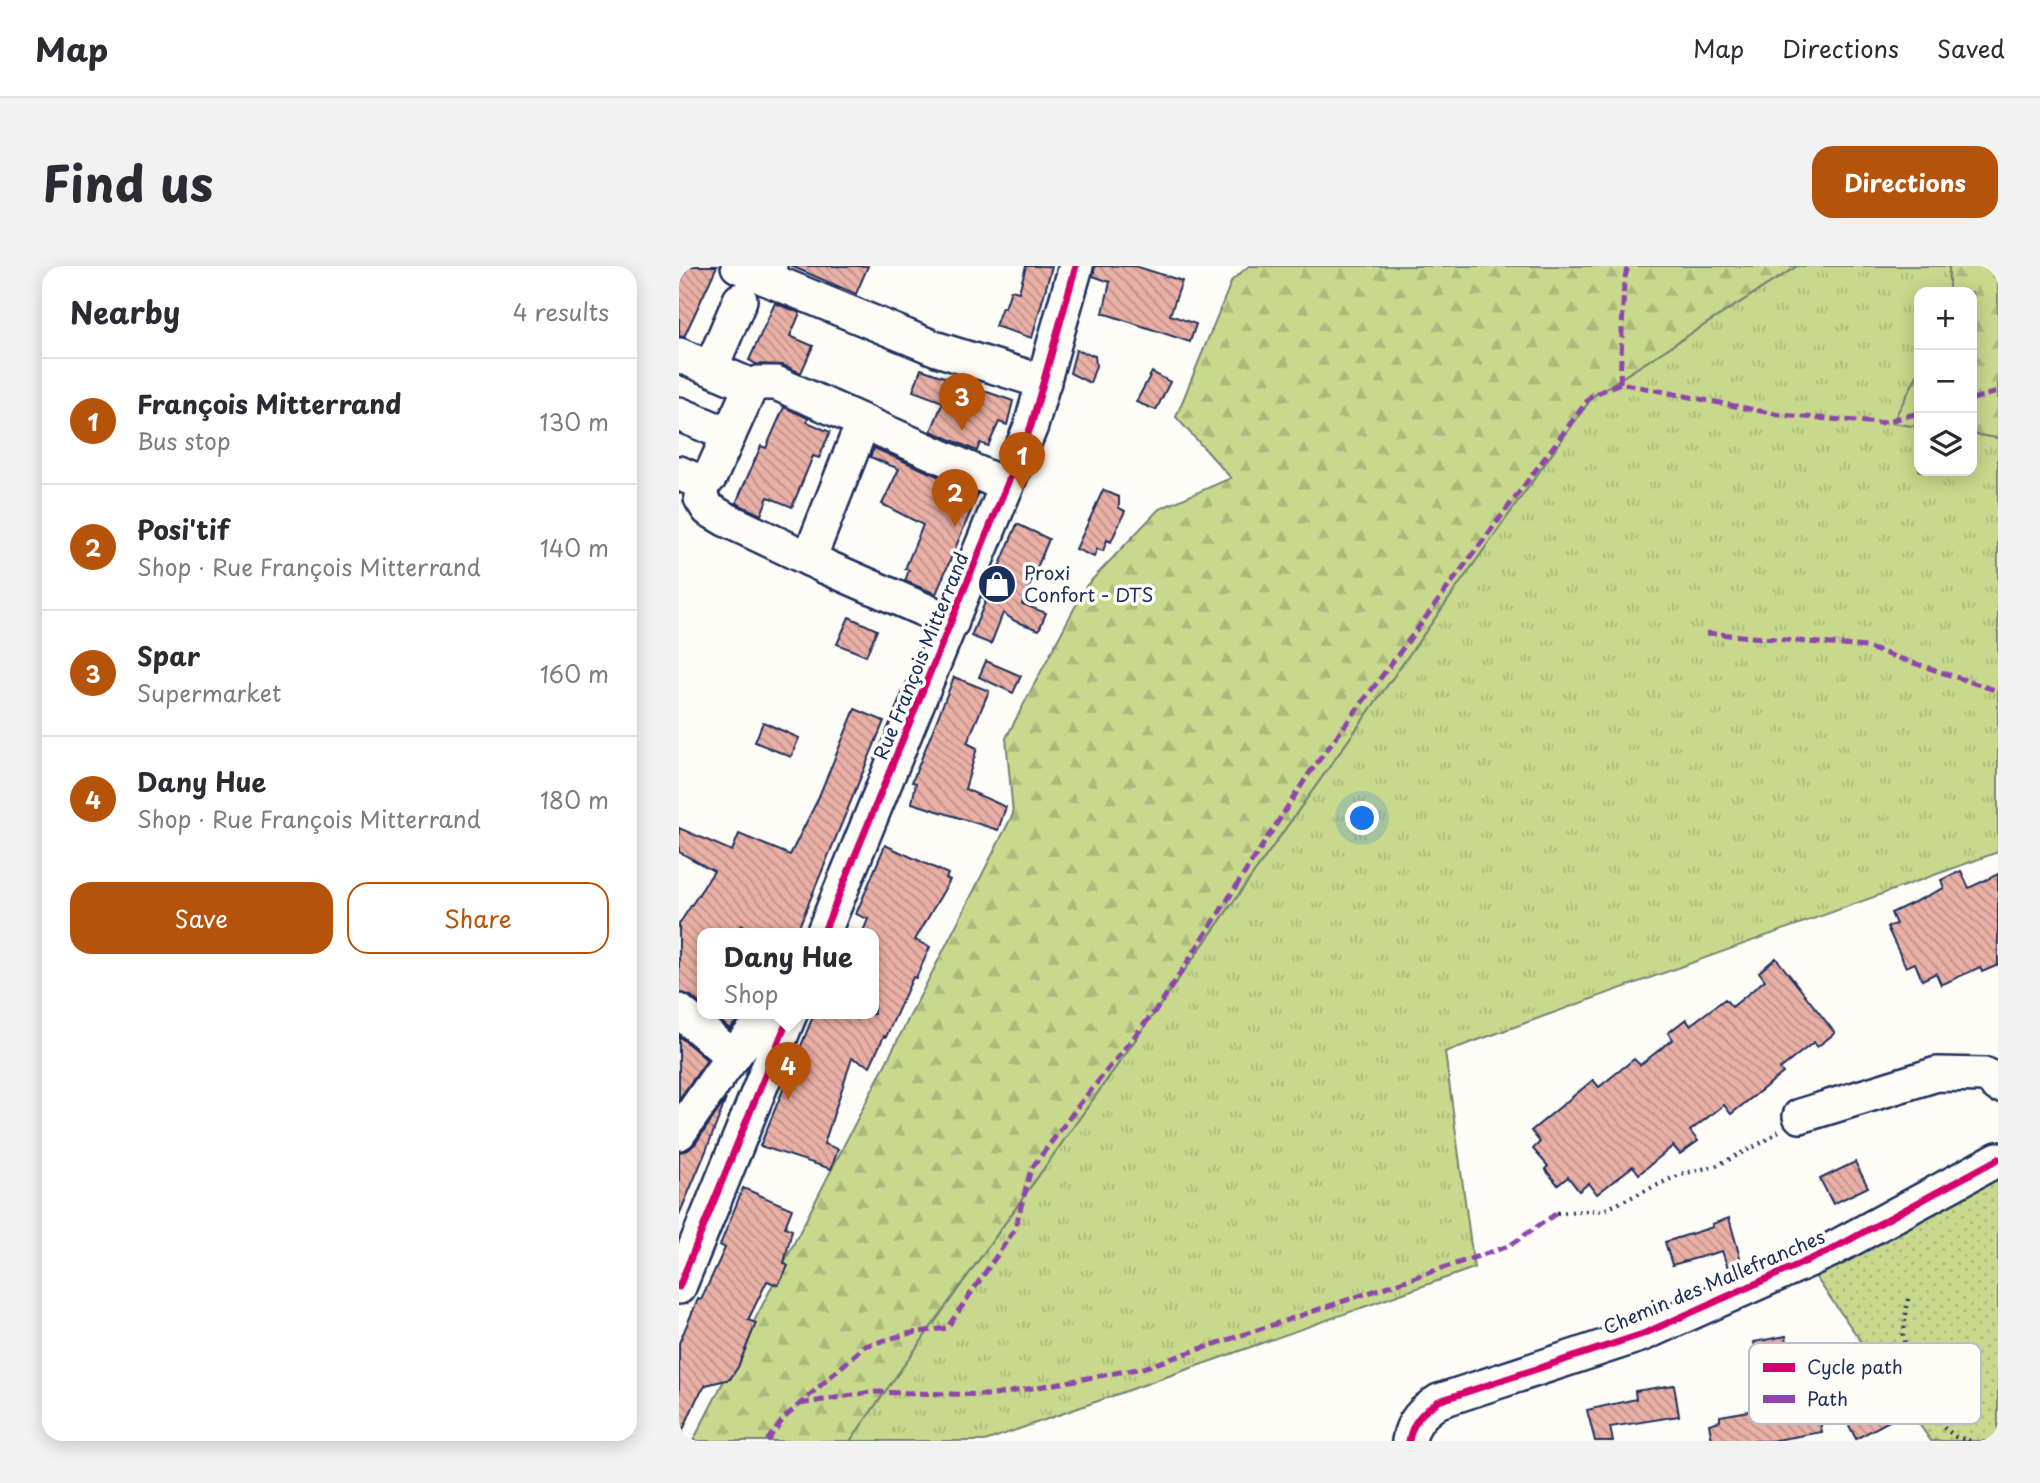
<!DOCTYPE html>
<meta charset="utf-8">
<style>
:root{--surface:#fff;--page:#f2f2f3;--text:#2b2b33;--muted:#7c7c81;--line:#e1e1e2;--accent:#b45309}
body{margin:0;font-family:"Playpen Sans",sans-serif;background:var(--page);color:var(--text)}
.controls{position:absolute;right:21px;top:21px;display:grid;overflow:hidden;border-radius:14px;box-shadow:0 4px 18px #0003}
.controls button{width:63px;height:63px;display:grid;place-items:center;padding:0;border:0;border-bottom:2px solid var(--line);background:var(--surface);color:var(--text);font:35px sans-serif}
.you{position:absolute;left:684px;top:553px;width:24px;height:24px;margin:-18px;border:5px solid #fff;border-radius:50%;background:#1a73e8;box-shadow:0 0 0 10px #1a73e833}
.badge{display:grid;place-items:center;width:46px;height:46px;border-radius:50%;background:var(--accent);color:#fff;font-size:23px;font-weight:700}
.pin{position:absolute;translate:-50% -58px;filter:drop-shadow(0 2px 4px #0008)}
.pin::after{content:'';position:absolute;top:37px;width:24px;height:21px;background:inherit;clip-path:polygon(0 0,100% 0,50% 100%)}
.popup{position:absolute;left:18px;top:662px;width:182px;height:91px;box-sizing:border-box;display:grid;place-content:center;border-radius:14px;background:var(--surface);filter:drop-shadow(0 2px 5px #0005);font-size:23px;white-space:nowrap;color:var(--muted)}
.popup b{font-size:26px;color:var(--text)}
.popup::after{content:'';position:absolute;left:50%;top:100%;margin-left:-14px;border:14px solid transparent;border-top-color:var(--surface)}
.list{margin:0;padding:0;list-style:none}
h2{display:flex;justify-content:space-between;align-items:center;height:91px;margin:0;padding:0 28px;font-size:30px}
h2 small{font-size:23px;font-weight:400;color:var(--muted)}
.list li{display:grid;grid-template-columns:46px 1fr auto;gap:21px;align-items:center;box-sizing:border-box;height:126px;padding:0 28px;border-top:2px solid var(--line)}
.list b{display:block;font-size:26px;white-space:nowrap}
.list p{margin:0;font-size:23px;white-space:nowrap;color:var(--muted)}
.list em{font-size:23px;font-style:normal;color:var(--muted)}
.actions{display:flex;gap:14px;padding:21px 28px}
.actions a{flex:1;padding:16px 0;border:2px solid var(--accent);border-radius:21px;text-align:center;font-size:24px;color:var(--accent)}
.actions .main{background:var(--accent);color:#fff}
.icon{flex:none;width:38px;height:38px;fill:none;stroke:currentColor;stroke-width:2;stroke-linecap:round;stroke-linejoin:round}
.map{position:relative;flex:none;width:1319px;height:1175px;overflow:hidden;border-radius:21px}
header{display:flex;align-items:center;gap:42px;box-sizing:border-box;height:98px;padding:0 35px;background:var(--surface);border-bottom:2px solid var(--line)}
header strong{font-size:33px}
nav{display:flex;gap:38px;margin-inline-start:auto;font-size:24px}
.intro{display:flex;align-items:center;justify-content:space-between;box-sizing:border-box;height:168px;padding:0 42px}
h1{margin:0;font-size:49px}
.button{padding:18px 32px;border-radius:21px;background:var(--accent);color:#fff;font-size:24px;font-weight:700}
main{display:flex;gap:42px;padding:0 42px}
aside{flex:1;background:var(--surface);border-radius:21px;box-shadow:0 4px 18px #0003}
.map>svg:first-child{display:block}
.grass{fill:url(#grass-tufts);stroke:#728475;stroke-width:2}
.forest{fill:url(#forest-firs);stroke:#728475;stroke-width:2}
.park{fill:url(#park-dots);stroke:#728475;stroke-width:2}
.building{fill:url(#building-back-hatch);stroke:#1b2f5e;stroke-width:2}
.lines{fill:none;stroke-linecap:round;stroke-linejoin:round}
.minor-casing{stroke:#1b2f5e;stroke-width:38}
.path{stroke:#1b2f5e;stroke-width:4.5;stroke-dasharray:2 5;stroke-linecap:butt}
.minor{stroke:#fdfcf7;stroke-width:33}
.quiet{stroke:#8e44ad;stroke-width:5;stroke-dasharray:10 5;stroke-linecap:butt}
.cycleway-casing{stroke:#fdfcf7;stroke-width:11}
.cycleway{stroke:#d6006c;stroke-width:7}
.labels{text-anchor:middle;stroke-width:7;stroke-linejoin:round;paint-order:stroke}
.poi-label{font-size:19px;fill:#1b2f5e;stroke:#fdfcf7;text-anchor:start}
.street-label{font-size:19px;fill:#1b2f5e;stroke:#fdfcf7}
.key{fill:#fdfcf7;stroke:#b9bec9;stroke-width:2}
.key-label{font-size:19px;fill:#1b2f5e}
</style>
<header>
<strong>Map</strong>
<nav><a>Map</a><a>Directions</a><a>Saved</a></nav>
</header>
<div class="intro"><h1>Find us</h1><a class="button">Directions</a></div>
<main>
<aside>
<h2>Nearby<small>4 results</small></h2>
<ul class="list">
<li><span class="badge">1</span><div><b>François Mitterrand</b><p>Bus stop</p></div><em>130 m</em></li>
<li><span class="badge">2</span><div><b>Posi'tif</b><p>Shop · Rue François Mitterrand</p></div><em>140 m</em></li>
<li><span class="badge">3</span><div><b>Spar</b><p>Supermarket</p></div><em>160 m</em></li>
<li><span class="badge">4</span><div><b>Dany Hue</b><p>Shop · Rue François Mitterrand</p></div><em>180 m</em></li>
</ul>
<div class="actions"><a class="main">Save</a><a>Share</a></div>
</aside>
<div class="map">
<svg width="1319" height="1175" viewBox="0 0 1319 1175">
<defs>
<pattern id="grass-tufts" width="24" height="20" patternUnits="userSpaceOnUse" patternTransform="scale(1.75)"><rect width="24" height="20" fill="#c8d88c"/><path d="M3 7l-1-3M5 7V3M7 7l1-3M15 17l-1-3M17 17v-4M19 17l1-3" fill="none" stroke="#abba7b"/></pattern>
<pattern id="forest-firs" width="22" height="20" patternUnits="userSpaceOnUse" patternTransform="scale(1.75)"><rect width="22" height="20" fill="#c8d88c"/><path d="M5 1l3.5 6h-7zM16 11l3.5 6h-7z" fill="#abba7b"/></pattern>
<pattern id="park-dots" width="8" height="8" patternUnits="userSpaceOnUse" patternTransform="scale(1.75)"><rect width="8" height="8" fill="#c8d88c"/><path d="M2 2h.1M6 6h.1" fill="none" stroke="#abba7b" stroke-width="1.8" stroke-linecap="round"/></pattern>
<pattern id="building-back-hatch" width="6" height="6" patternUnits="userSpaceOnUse" patternTransform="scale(1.75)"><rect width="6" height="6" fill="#eab0a6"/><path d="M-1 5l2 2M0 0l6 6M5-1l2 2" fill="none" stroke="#bd908a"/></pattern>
</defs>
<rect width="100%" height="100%" fill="#fdfcf7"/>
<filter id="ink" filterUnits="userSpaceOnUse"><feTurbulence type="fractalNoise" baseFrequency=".0143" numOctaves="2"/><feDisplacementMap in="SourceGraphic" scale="14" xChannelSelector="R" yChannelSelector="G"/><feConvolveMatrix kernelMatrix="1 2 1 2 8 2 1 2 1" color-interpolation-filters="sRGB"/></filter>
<g filter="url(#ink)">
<!-- grass -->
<path class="grass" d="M1118,0H1270V26H1240V106L1214,157L1240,161V205H1293V168L1319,172V586L766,786L795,1002L306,1175H171L914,130Z"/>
<!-- forest -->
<g class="forest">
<path d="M570,0H1118L914,130L171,1175H14L334,548L327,472L407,320L480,243L552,212L497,151L553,14Z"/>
<path d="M1270,0H1319V172L1293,168V26H1270Z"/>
<path d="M1240,106V161L1213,157Z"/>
</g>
<!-- park -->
<path class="park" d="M1319,903V1175H1252L1136,1010Z"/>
<!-- building -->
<g class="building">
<path d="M9,0H38L5,71L0,70V18Z"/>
<path d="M112,0H189L177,28Z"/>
<path d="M347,0H373L353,72L316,60L323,41L326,42L332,24L340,26Z"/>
<path d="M416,0H456L503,15L491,49L517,58L511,76L424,47L431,16L414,10Z"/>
<path d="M96,37L121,47L111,70L134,80L122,107L104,99L77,98L70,94Z"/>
<path d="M397,84L416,90L417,100L411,117L391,107Z"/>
<path d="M242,103L334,135L328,159L320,156L309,180L301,177L298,185L252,165L264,136L234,125Z"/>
<path d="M473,106L491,116L477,144L457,136Z"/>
<path d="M105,141L129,152L128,156L151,166L140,192L134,190L113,241L89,231L82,249L57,237L82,180L87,182Z"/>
<path d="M195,182L299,228L257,328L226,315L230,304L226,303L244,259L203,238L220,203L191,191Z"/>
<path d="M424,224L440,231V242L446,245L432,276L428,274L424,285L418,283L415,291L397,283Z"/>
<path d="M338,258L370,273L343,338L367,347L360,364L336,355L324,347L312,378L292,370L307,334L303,331L306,323L310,325Z"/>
<path d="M170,351L198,364L187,390L158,378Z"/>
<path d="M307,395L342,410L334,427L300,411Z"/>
<path d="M275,411L310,425L288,477L298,482L286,523L327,541L319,564L233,537L237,517L233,516Z"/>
<path d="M176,443L205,455L117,668H81L62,659L56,668H23V740L12,730L0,726V658L35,605L0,586V562L53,585L60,568L111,589L138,535Z"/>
<path d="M84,456L120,472L112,491L76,476Z"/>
<path d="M206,579L269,608L267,612L271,614L236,674L251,681L237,712L234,711L207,771L205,770L191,800L173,792L145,878L159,883L152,903L81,880L135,748H195V668H183L189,653L177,648Z"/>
<path d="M1282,605L1290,622L1319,608V699L1303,706L1301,701L1262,719L1257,707L1243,714L1236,697L1227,701L1208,661L1217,658L1212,647L1265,622L1262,614Z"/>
<path d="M1097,692L1156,767L1138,781L1135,776L1101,803L1104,807L1052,848L1045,839L1011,865L1019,875L1001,888L994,880L960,908L954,900L918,928L910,917L900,925L889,911L879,919L866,903L869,900L854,883L861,876L852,865L914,814L920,821L955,793L961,799L994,773L989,767L1007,753L1011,759L1046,733L1053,741L1086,714L1080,706Z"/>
<path d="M33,748H64L51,763Z"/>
<path d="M0,770L28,794L0,833Z"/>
<path d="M47,833L27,885L0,949V886L9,884L16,878Z"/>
<path d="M1176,896L1189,921L1154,938L1141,913Z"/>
<path d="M64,922L113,943L106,961L113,964L105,997L109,1000L99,1019L88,1015L69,1054L77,1057L59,1101L51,1113L27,1119L18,1132L0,1173V1077L19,1033L22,1034L46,982L41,979Z"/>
<path d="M1050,952L1064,1002L1051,1008L1043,985L993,999L986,976L1034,961L1033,958Z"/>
<path d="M1107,1070L1110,1090L1079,1095L1075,1076Z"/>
<path d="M995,1119L1000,1150L931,1161L934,1175H916L908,1144L957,1133L956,1125Z"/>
<path d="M1201,1133L1212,1154L1177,1173L1166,1152Z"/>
<path d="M1138,1138L1143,1166L1092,1175H1033L1030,1158L1041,1155V1150L1076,1144L1077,1148Z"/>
</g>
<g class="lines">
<defs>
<g id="minor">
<path d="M59,0L86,12"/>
<path d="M91,0L86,12L258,83L365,116"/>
<path d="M0,89L72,120"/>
<path d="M32,102L61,34"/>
<path d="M0,148L50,169"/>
<path d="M0,207L23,217L31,211L72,120L79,117H97L328,220"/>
<path d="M23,217L22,232L29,243L46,253L147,301L273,356"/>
<path d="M130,293L177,174"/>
<path d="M144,668L352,160L397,0"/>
<path d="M0,745L54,791"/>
<path d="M1121,850L1258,808L1307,809L1319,819"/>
<path d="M0,867C29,827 55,782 92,748"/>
<path d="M0,1021L111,748"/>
<path d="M730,1175C733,1156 744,1145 760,1135L964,1068L1150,985L1319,893"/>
</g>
</defs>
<!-- minor casing -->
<use href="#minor" class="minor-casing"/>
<!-- path -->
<g class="path">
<path d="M878,947L925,944L1002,908L1037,900L1086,875L1101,864"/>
<path d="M1229,1033L1224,1069L1231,1113L1264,1161L1277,1171L1292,1175"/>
</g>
<!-- minor -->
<use href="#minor" class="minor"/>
<!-- quiet -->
<g class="quiet">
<path d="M941,117L945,15L949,0"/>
<path d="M1293,133L1319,126"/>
<path d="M1027,367L1187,381L1319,425"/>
<path d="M121,1138L191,1126L315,1129L464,1102L830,980L878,947"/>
<path d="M88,1175L105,1152L186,1080L227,1068L268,1062L336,963L352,903L400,839L480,740L629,509L912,130L941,117L1101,149L1201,157L1240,147"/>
</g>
<defs>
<g id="cycleway">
<path d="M144,668L352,160L397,0"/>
<path d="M0,1021L111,748"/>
<path d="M730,1175C733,1156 744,1145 760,1135L964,1068L1150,985L1319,893"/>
</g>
</defs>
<!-- cycleway casing -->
<use href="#cycleway" class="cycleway-casing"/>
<!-- cycleway -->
<use href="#cycleway" class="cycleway"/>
</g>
</g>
<!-- icons -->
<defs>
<symbol id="shop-disc" viewBox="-11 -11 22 22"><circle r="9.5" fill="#1b2f5e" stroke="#fdfcf7"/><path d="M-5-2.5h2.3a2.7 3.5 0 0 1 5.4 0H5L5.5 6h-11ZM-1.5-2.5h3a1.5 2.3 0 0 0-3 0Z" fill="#fff"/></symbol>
</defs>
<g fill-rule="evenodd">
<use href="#shop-disc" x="296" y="296" width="44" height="44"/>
</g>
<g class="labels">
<!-- poi labels -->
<g class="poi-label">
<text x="345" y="314">Proxi<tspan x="345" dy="22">Confort - DTS</tspan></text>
</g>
<!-- street labels -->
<g class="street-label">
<text transform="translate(242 390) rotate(-68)" y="7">Rue François Mitterrand</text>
<text transform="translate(1035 1016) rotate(-23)" y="7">Chemin des Mallefranches</text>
</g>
</g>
<!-- legend -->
<rect x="1070" y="1077" width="232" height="81" rx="10" class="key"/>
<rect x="1084" y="1097" width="32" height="9" fill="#d6006c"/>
<rect x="1084" y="1129" width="32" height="8" fill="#8e44ad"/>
<g class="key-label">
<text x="1128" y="1108">Cycle path</text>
<text x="1128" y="1140">Path</text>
</g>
</svg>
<div class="controls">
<button>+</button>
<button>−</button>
<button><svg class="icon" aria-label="layers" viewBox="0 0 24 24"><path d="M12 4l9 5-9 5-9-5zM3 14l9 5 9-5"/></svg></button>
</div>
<div class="you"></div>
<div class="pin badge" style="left:343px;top:224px">1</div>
<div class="pin badge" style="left:276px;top:261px">2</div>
<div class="pin badge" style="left:283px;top:165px">3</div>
<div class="pin badge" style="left:109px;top:834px">4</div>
<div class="popup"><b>Dany Hue</b>Shop</div>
</div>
</main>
